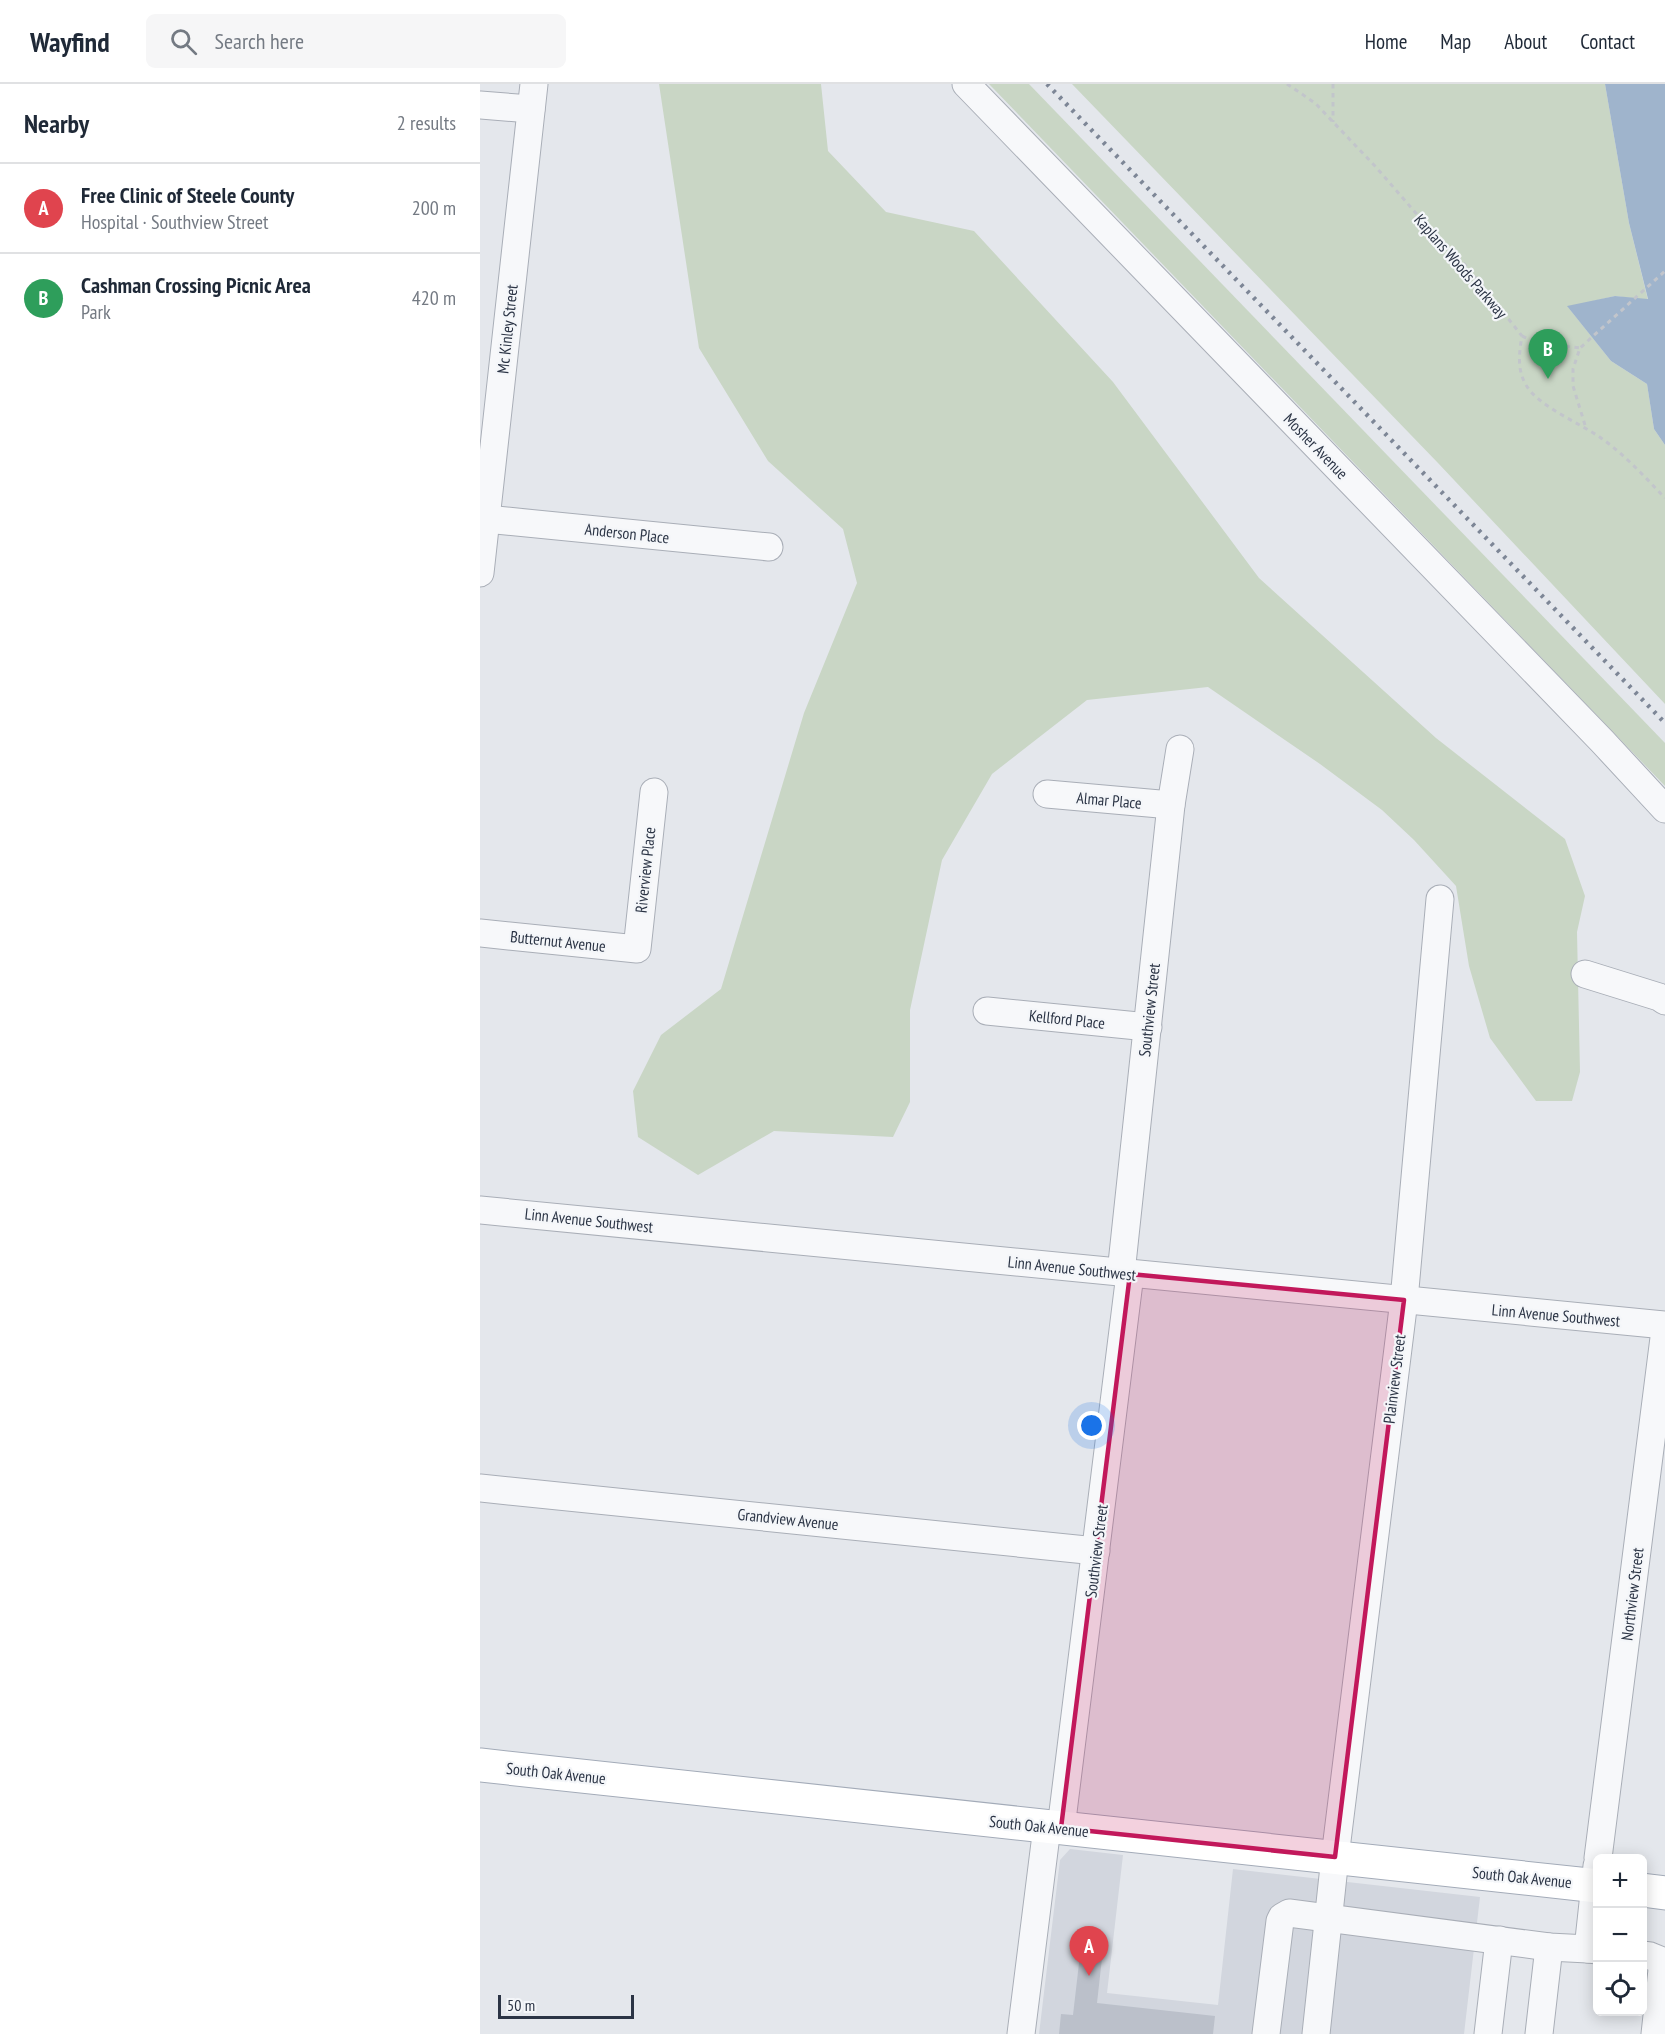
<!DOCTYPE html>
<meta charset="utf-8">
<style>
:root{--surface:#fff;--page:#f6f6f7;--text:#1f2937;--muted:#747a83;--line:#e0e1e3;--accent:#0b8043}
body{margin:0;font-family:"PT Sans Narrow",sans-serif;background:var(--page);color:var(--text)}
.controls{position:absolute;right:18px;bottom:18px;display:grid;overflow:hidden;border-radius:9px;box-shadow:0 3px 15px #0003}
.controls button{width:54px;height:54px;display:grid;place-items:center;padding:0;border:0;border-bottom:2px solid var(--line);background:var(--surface);color:var(--text);font:30px sans-serif}
.scale{position:absolute;left:18px;bottom:15px;width:136px;box-sizing:border-box;padding-left:6px;border:3px solid #2b3445;border-top:0;font-size:16px;line-height:21px;white-space:nowrap;color:#2b3445;-webkit-text-stroke:4px #f4f6f9;paint-order:stroke}
.you{position:absolute;left:612px;top:1342px;width:21px;height:21px;margin:-15px;border:4px solid #fff;border-radius:50%;background:#1a73e8;box-shadow:0 0 0 9px #1a73e833}
.badge{display:grid;place-items:center;width:39px;height:39px;border-radius:50%;background:var(--accent);color:#fff;font-size:20px;font-weight:700}
.pin{position:absolute;translate:-50% -50px;filter:drop-shadow(0 2px 3px #0008)}
.pin::after{content:'';position:absolute;top:32px;width:21px;height:18px;background:inherit;clip-path:polygon(0 0,100% 0,50% 100%)}
.list{margin:0;padding:0;list-style:none}
h2{display:flex;justify-content:space-between;align-items:center;height:78px;margin:0;padding:0 24px;font-size:26px}
h2 small{font-size:20px;font-weight:400;color:var(--muted)}
.list li{display:grid;grid-template-columns:39px 1fr auto;gap:18px;align-items:center;box-sizing:border-box;height:90px;padding:0 24px;border-top:2px solid var(--line)}
.list b{display:block;font-size:22px;white-space:nowrap}
.list p{margin:0;font-size:20px;white-space:nowrap;color:var(--muted)}
.list em{font-size:20px;font-style:normal;color:var(--muted)}
.icon{flex:none;width:33px;height:33px;fill:none;stroke:currentColor;stroke-width:2;stroke-linecap:round;stroke-linejoin:round}
.map{position:relative;flex:none;width:1185px;height:1950px;overflow:hidden}
header{display:flex;align-items:center;gap:36px;box-sizing:border-box;height:84px;padding:0 30px;background:var(--surface);border-bottom:2px solid var(--line)}
header strong{font-size:28px}
nav{display:flex;gap:33px;margin-inline-start:auto;font-size:21px}
.search{width:420px;height:54px;background:var(--page);display:flex;align-items:center;gap:15px;box-sizing:border-box;padding:0 21px;border-radius:9px;color:var(--muted);font-size:22px}
main{display:flex}
aside{flex:1;background:var(--surface)}
.map>svg:first-child{display:block}
.built{fill:#d2d6de}
.green{fill:#c9d6c5}
.water{fill:#9fb4cc}
.building{fill:#bbc0ca}
.lines{fill:none;stroke-linecap:round;stroke-linejoin:round}
.minor-casing{stroke:#a9aeb7;stroke-width:29}
.major-casing{stroke:#a3abb8;stroke-width:35}
.path{stroke:#c2c5cb;stroke-width:3;stroke-dasharray:4.5 4.5;stroke-linecap:butt}
.minor{stroke:#f7f8fa;stroke-width:27}
.major{stroke:#fff;stroke-width:33}
.rail{stroke:#7d8696;stroke-width:4.5;stroke-dasharray:3 6;stroke-linecap:butt}
.marked{fill:#c2185b;fill-opacity:0.2;stroke:#c2185b;stroke-width:4.5;stroke-linejoin:round}
.labels{text-anchor:middle;stroke-width:4.5;stroke-linejoin:round;paint-order:stroke}
.street-label{font-size:16px;fill:#2b3445;stroke:#f4f6f9}
</style>
<header>
<strong>Wayfind</strong>
<div class="search"><svg class="icon" aria-label="search" viewBox="0 0 24 24"><circle cx="10" cy="10" r="6"/><path d="M15 15l6 6"/></svg>Search here</div>
<nav><a>Home</a><a>Map</a><a>About</a><a>Contact</a></nav>
</header>
<main>
<aside>
<h2>Nearby<small>2 results</small></h2>
<ul class="list">
<li><span class="badge" style="background:#e0444e">A</span><div><b>Free Clinic of Steele County</b><p>Hospital · Southview Street</p></div><em>200 m</em></li>
<li><span class="badge" style="background:#2e9e5b">B</span><div><b>Cashman Crossing Picnic Area</b><p>Park</p></div><em>420 m</em></li>
</ul>
</aside>
<div class="map">
<svg width="1185" height="1950" viewBox="0 0 1185 1950">
<rect width="100%" height="100%" fill="#e4e7ec"/>
<!-- built -->
<path class="built" d="M590,1765L643,1771L627,1909L738,1921L753,1785L1000,1813L984,1950H559L580,1776Z"/>
<!-- green -->
<g class="green">
<path d="M179,0H341L348,67L406,128L494,147L633,298L779,494L956,654L1085,755L1105,812L1097,848L1100,988L1092,1017H1056L1010,954L989,882L976,802L934,756L902,726L840,680L728,603L607,616L512,690L462,776L430,926V1018L413,1053L294,1047L218,1091L158,1053L153,1007L181,951L241,905L324,629L377,499L363,445L288,377L219,264Z"/>
<path d="M509,0H549L1133,605L1185,659V702Z"/>
<path d="M592,0H1125L1149,139L1168,216L1135,212L1088,223L1131,277L1167,300L1174,345L1185,361V620L958,379Z"/>
</g>
<!-- water -->
<path class="water" d="M1125,0H1185V361L1174,345L1167,300L1131,277L1087,222L1135,212L1168,215L1149,139Z"/>
<!-- building -->
<path class="building" d="M601,1862L623,1865L617,1919L735,1932L733,1950H579L581,1930L593,1931Z"/>
<g class="lines">
<defs>
<g id="minor">
<path d="M486,0L1122,657L1185,725"/>
<path d="M0,21L51,25"/>
<path d="M6,435L289,463"/>
<path d="M0,489L54,0"/>
<path d="M567,710L691,721"/>
<path d="M0,849L157,865L174,708"/>
<path d="M1105,890L1179,913L1185,917"/>
<path d="M507,927L668,943"/>
<path d="M0,1126L1185,1241"/>
<path d="M641,1189L691,721L700,665"/>
<path d="M0,1404L616,1467"/>
<path d="M581,1744L650,1190"/>
<path d="M1118,1774L1185,1246"/>
<path d="M1117,1782L1108,1865L1118,1866"/>
<path d="M1162,1871L1170,1872L1180,1876L1182,1886L1175,1950"/>
<path d="M541,1950L567,1743"/>
<path d="M786,1950L800,1837L802,1833L809,1829L1069,1863L1108,1865"/>
<path d="M836,1950L855,1773L924,1216L960,815"/>
<path d="M1008,1950L1019,1856"/>
<path d="M1059,1950L1069,1863"/>
</g>
<g id="major">
<path d="M0,1681L1118,1802"/>
<path d="M1162,1806L1185,1809"/>
</g>
</defs>
<!-- minor casing -->
<use href="#minor" class="minor-casing"/>
<!-- major casing -->
<use href="#major" class="major-casing"/>
<!-- path -->
<g class="path">
<path d="M807,0L835,19L895,82L941,135L988,184L1042,252C1039,269 1037,286 1046,301C1059,323 1100,339 1121,354C1145,371 1165,393 1185,414"/>
<path d="M853,0V38"/>
<path d="M1042,252L1056,258L1100,264"/>
<path d="M1105,341L1093,302V285L1100,264L1185,187"/>
</g>
<!-- minor -->
<use href="#minor" class="minor"/>
<!-- major -->
<use href="#major" class="major"/>
<!-- rail -->
<path class="rail" d="M567,0L1185,639"/>
</g>
<!-- marked area -->
<path class="marked" d="M650,1190L924,1216L855,1773L581,1744Z"/>
<g class="labels">
<!-- street labels -->
<g class="street-label">
<text transform="translate(981 182) rotate(49)" y="6">Kaplans Woods Parkway</text>
<text transform="translate(27 245) rotate(-84)" y="6">Mc Kinley Street</text>
<text transform="translate(836 362) rotate(46)" y="6">Mosher Avenue</text>
<text transform="translate(147 449) rotate(6)" y="6">Anderson Place</text>
<text transform="translate(629 716) rotate(5)" y="6">Almar Place</text>
<text transform="translate(165 786) rotate(-84)" y="6">Riverview Place</text>
<text transform="translate(78 857) rotate(6)" y="6">Butternut Avenue</text>
<text transform="translate(669 926) rotate(-84)" y="6">Southview Street</text>
<text transform="translate(587 935) rotate(6)" y="6">Kellford Place</text>
<text transform="translate(109 1136) rotate(6)" y="6">Linn Avenue Southwest</text>
<text transform="translate(592 1184) rotate(6)" y="6">Linn Avenue Southwest</text>
<text transform="translate(1076 1231) rotate(5)" y="6">Linn Avenue Southwest</text>
<text transform="translate(914 1295) rotate(-83)" y="6">Plainview Street</text>
<text transform="translate(308 1435) rotate(6)" y="6">Grandview Avenue</text>
<text transform="translate(616 1467) rotate(-83)" y="6">Southview Street</text>
<text transform="translate(1152 1510) rotate(-83)" y="6">Northview Street</text>
<text transform="translate(76 1689) rotate(6)" y="6">South Oak Avenue</text>
<text transform="translate(559 1742) rotate(6)" y="6">South Oak Avenue</text>
<text transform="translate(1042 1793) rotate(6)" y="6">South Oak Avenue</text>
</g>
</g>
</svg>
<div class="controls">
<button>+</button>
<button>−</button>
<button><svg class="icon" aria-label="locate" viewBox="0 0 24 24"><circle cx="12" cy="12" r="6"/><path d="M12 2v4M12 18v4M2 12h4M18 12h4"/></svg></button>
</div>
<div class="scale">50 m</div>
<div class="you"></div>
<div class="pin badge" style="left:609px;top:1892px;background:#e0444e">A</div>
<div class="pin badge" style="left:1068px;top:295px;background:#2e9e5b">B</div>
</div>
</main>
